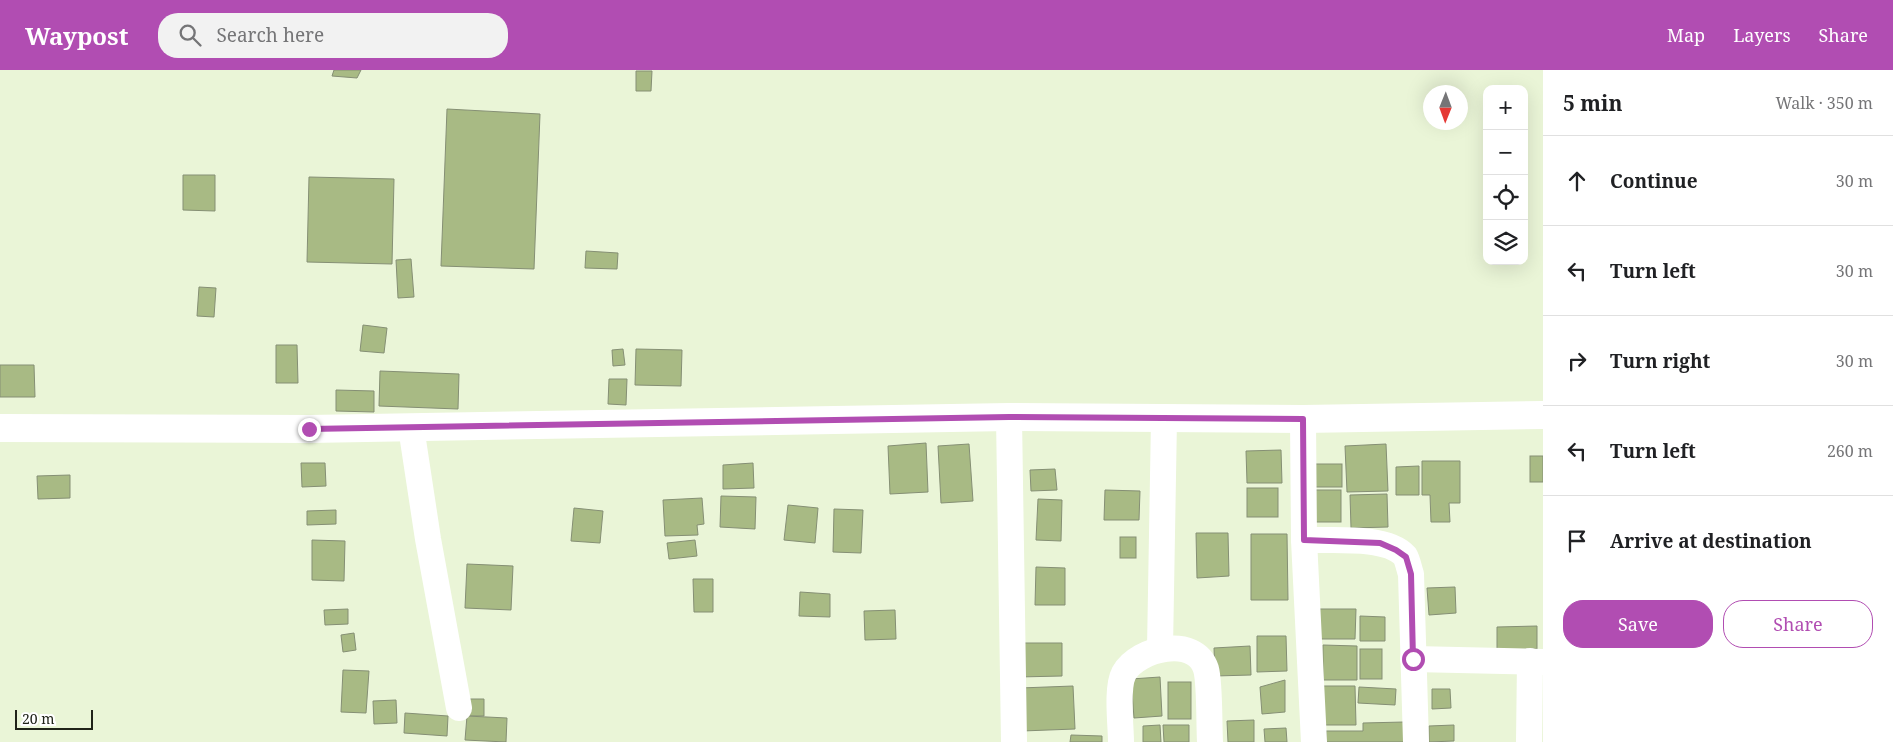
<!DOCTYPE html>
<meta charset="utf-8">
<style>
:root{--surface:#fff;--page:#f2f2f2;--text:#202124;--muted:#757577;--line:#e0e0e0;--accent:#b14db2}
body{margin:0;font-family:"Noto Serif",serif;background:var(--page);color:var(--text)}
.controls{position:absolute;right:15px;top:15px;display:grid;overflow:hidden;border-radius:10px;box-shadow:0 5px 20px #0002}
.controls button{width:45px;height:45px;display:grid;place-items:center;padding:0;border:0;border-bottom:1px solid var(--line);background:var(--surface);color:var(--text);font:25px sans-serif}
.compass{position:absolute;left:1423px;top:15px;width:45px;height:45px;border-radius:50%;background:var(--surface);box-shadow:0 5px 20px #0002;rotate:181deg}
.scale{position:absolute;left:15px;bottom:12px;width:78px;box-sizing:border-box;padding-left:5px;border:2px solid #202319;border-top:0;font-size:14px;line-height:18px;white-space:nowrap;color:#202319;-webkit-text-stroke:4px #fff;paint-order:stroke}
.stop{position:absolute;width:15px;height:15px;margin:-11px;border:4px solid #b14db2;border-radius:50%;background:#fff}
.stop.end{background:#b14db2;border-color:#fff;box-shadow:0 1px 5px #0008}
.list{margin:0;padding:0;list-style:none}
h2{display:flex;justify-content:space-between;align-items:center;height:65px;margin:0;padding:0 20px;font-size:21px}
h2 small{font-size:16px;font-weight:400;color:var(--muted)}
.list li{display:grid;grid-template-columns:32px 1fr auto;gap:15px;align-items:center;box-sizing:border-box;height:90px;padding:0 20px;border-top:1px solid var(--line)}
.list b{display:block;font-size:19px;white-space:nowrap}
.list em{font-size:16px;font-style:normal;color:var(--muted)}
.actions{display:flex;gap:10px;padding:15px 20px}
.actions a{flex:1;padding:11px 0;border:1px solid var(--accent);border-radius:20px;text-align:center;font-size:18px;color:var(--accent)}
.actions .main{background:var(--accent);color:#fff}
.icon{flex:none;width:28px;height:28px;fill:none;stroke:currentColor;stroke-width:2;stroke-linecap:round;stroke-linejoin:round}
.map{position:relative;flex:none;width:1543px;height:672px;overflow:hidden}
header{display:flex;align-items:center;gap:30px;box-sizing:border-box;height:70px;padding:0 25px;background:var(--accent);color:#fff}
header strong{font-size:24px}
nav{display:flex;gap:28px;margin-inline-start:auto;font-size:18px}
.search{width:350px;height:45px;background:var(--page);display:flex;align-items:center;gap:12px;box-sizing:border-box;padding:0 18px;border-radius:20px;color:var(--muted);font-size:19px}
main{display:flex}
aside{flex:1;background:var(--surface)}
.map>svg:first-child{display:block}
.building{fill:#a8ba84;stroke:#858f74}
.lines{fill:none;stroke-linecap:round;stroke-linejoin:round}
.minor{stroke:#fff;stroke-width:26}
.tertiary{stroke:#fff;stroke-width:28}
.route{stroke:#b14db2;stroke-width:6}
</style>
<header>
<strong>Waypost</strong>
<div class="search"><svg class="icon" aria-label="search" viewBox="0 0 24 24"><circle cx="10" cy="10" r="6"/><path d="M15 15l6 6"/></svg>Search here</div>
<nav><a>Map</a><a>Layers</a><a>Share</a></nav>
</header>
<main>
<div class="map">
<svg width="1543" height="672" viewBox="0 0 1543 672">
<rect width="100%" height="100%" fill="#eaf5d7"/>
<!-- building -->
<g class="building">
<path d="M334,0H361L357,8L332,6Z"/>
<path d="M636,1H652L651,21H636Z"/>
<path d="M447,39L540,44L534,199L441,196Z"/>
<path d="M183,105H215V141L183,140Z"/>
<path d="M309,107L394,109L392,194L307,192Z"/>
<path d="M586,181L618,183L617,199L585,198Z"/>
<path d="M411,189L414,227L398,228L396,190Z"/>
<path d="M199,217L216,218L214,247L197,246Z"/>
<path d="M363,255L387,258L384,283L360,281Z"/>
<path d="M276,275H297L298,313H276Z"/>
<path d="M623,279L625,295L613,296L612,280Z"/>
<path d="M636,279L682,280L681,316L635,315Z"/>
<path d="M0,295H34L35,327H0Z"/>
<path d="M380,301L459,304L458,339L379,336Z"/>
<path d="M609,309H627L626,335L608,334Z"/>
<path d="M336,320L374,321V342L336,341Z"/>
<path d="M926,373L928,422L890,424L888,376Z"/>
<path d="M969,374L973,431L941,433L938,376Z"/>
<path d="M1386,374L1388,421L1347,422L1345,376Z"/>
<path d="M1281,380L1282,413H1247L1246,381Z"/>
<rect x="1530" y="386" width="13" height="26"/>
<path d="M1422,391H1460V433H1449L1450,452H1431L1430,425H1422Z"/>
<path d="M301,393H325L326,416L302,417Z"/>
<path d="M753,393L754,418L723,419V395Z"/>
<rect x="1312" y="394" width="30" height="23"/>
<path d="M1419,396V425H1396V397Z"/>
<path d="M1055,399L1057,420L1031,421L1030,400Z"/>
<path d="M70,405V428L38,429L37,406Z"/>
<rect x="1247" y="418" width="31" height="29"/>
<path d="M1105,420L1140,421L1139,450H1104Z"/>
<rect x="1314" y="420" width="27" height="32"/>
<path d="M1387,424L1388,457L1351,458L1350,425Z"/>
<path d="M721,426L756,427L755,459L720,457Z"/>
<path d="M702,428L704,454L697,455L698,465L665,466L663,430Z"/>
<path d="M1038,429L1062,430L1061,471L1036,470Z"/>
<path d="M788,435L818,438L815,473L784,470Z"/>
<path d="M574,438L603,441L600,473L571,471Z"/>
<path d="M834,439L863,440L861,483L833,482Z"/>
<path d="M336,440V454L307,455V441Z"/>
<path d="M1196,463H1228L1229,506L1197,508Z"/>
<path d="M1251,464H1287L1288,530H1251Z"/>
<rect x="1120" y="467" width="16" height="21"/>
<path d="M312,470L345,471L344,511L312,510Z"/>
<path d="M695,470L697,486L669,489L667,473Z"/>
<path d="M467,494L513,496L511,540L465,538Z"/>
<path d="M1036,497L1065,498V535H1035Z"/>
<path d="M693,509H713V542H694Z"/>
<path d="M1455,517L1456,543L1429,545L1427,518Z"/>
<path d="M800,522L830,524V547L799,546Z"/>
<path d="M348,539V554L325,555L324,540Z"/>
<path d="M1316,539H1356L1355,569H1316Z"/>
<path d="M895,540L896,569L865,570L864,541Z"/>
<path d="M1360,546L1385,547V571H1360Z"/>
<path d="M1537,556V579L1497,580V557Z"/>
<path d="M354,563L356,580L343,582L341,565Z"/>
<path d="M1257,566H1286L1287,601L1257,602Z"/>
<path d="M1018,573H1062V606L1018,607Z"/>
<path d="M1323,575L1357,576V610H1323Z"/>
<path d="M1250,576L1251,605L1215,606L1214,578Z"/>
<rect x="1360" y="579" width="22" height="30"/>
<path d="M343,600L369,601L366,643L341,642Z"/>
<path d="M1160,607L1162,646L1134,648L1131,609Z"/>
<path d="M1285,610V642L1262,644L1260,617Z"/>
<rect x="1168" y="612" width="23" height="37"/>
<path d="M1073,616L1075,659L1022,661L1020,618Z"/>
<path d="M1323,616H1355L1356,655H1324Z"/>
<path d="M1359,617L1396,619L1395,635L1358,633Z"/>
<path d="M1432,619H1450L1451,638L1432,639Z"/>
<path d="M466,629H484V646H467Z"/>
<path d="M396,630L397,653L374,654L373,631Z"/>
<path d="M405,643L448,646L447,666L404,663Z"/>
<path d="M467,646L507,648L506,672L465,670Z"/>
<path d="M1254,650V672H1228L1227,651Z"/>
<path d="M1404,652V672H1326V661H1363V653Z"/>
<path d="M1160,655L1161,672H1143V656Z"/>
<path d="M1163,655H1189V672H1164Z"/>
<path d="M1454,655V671L1429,672V656Z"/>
<path d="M1286,658L1287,672H1265L1264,659Z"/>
<path d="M1071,665L1102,666V672H1070Z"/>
</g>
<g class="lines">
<!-- minor -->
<g class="minor">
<path d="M1009,347L1014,672"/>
<path d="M1303,349L1304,470L1314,672"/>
<path d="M411,357L428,469L459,638"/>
<path d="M1304,470C1330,471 1387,465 1405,486C1408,491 1409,499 1411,504L1416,672"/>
<path d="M1160,579L1164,349"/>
<path d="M1413,589L1543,592"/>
<path d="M1121,672C1121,655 1116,618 1124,603C1138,578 1195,565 1206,599C1210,613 1209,655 1210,672"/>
<path d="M1529,672L1530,591"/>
</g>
<!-- tertiary -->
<path class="tertiary" d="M0,358L309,359L1009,347L1303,349L1543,345"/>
</g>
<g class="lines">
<!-- route -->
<path class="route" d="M309,359L1009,347L1303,349L1304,470L1380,473L1396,480L1406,487L1411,504L1413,589"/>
</g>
</svg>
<div class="controls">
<button>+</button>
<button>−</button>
<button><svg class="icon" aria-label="locate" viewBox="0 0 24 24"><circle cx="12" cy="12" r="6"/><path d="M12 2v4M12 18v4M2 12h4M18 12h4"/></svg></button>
<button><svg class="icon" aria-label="layers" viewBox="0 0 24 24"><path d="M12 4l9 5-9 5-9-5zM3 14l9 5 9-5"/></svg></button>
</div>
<svg class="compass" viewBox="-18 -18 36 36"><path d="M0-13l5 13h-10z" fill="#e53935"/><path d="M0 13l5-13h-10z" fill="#757577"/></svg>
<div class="scale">20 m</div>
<div class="stop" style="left:1413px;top:589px"></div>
<div class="stop end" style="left:309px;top:359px"></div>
</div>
<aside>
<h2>5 min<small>Walk · 350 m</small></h2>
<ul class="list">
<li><svg class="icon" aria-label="ahead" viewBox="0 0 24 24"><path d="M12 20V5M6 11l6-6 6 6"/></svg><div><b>Continue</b></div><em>30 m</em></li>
<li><svg class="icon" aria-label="left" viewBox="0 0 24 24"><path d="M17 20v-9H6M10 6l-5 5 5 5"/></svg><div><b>Turn left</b></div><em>30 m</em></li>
<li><svg class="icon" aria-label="right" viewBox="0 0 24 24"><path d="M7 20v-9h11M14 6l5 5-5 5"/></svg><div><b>Turn right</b></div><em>30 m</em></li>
<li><svg class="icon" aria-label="left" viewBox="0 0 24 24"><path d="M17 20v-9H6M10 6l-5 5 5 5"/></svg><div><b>Turn left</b></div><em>260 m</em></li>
<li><svg class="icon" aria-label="arrive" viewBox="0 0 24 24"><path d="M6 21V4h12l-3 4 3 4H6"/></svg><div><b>Arrive at destination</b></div></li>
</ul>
<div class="actions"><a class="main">Save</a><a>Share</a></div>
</aside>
</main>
